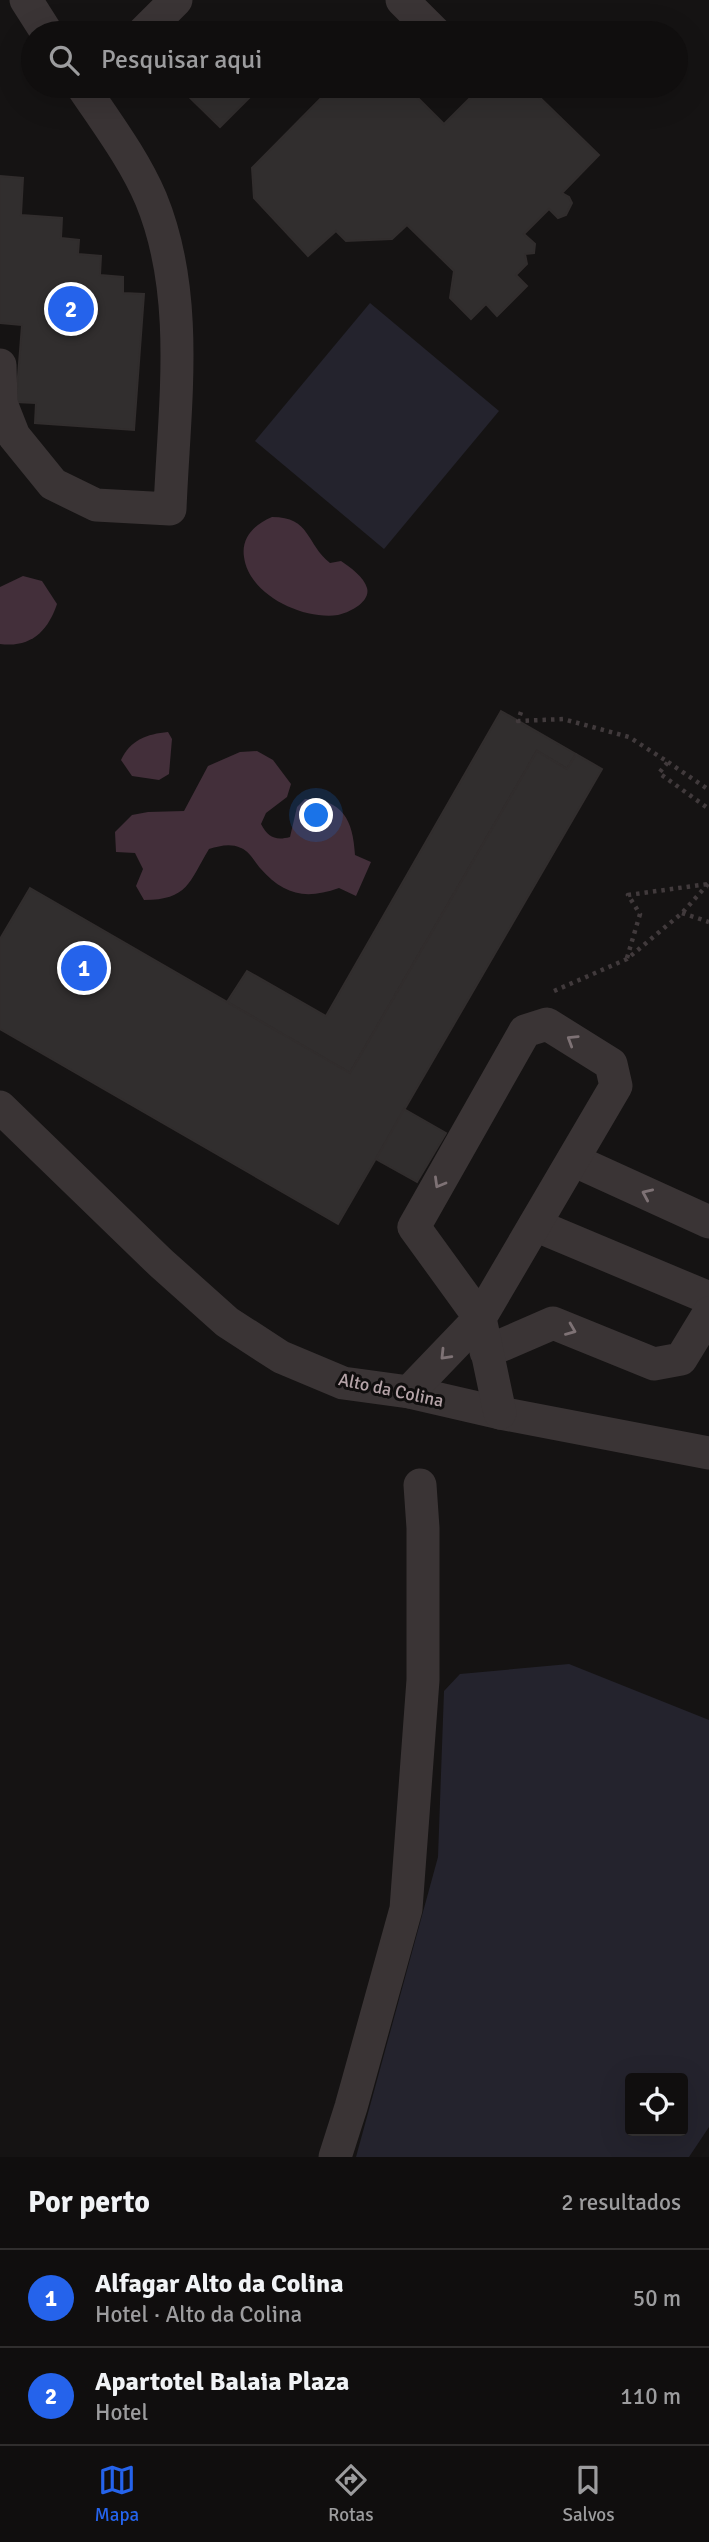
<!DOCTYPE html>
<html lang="pt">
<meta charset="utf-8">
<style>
:root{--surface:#100e0e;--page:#191717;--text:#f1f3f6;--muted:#9c9c9e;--line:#302e2e;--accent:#2563eb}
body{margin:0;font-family:Signika,sans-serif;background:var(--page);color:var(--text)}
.controls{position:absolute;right:21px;bottom:21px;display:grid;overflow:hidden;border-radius:7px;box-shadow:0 7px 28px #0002}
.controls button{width:63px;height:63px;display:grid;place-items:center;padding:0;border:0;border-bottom:2px solid var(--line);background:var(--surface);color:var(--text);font:35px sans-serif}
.you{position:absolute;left:317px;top:816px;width:24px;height:24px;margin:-18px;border:5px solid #fff;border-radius:50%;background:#1a73e8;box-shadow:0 0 0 10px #1a73e833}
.badge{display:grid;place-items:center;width:46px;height:46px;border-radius:50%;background:var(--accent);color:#fff;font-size:23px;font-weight:700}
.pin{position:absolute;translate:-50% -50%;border:4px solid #fff;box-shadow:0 2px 7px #0006}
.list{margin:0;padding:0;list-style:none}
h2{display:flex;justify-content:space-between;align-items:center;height:91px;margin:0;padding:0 28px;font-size:30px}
h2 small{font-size:23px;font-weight:400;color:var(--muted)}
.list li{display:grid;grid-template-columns:46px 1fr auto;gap:21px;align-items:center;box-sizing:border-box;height:98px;padding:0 28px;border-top:2px solid var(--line)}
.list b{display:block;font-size:26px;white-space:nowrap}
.list p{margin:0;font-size:23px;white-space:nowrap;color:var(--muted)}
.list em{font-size:23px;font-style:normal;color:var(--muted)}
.icon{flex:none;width:38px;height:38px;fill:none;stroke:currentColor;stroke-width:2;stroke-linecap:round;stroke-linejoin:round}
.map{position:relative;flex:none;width:709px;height:2157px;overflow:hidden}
.search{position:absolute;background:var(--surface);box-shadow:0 7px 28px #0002;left:21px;right:21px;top:21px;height:77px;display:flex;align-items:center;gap:18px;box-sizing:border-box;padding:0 24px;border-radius:38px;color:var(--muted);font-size:26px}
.sheet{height:287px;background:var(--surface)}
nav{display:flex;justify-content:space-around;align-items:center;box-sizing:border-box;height:98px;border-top:2px solid var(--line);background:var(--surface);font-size:19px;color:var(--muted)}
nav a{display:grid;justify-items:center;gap:4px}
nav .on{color:var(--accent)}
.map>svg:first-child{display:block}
.green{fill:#24232d;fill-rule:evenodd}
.water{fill:#432f3a}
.building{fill:#312e2e;stroke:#312d2d;stroke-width:2}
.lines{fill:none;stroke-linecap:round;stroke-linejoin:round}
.path{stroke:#413a3c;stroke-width:4.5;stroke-dasharray:3.5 5;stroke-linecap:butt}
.minor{stroke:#3a3435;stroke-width:33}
.oneway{stroke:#7e7275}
.labels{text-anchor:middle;stroke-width:6;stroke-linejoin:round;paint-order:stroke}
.street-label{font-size:18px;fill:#b6a4a9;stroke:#100e0e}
</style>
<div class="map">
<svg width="709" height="2157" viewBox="0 0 709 2157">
<rect width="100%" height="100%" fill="#151313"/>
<!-- green -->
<g class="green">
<path d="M370,303L499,411L384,549L255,441Z"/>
<path d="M569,1664L709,1720V2127L689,2157H356L438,1857L444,1691L460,1674ZM630,2078H683V2131H630Z"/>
</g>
<!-- water -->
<g class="water">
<path d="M272,517C311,517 306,544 330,563L341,561C350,567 364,577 367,588C371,602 349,613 338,615C303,620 249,595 244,557C241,537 255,524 272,517Z"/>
<path d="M23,576L42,581L57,604C48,631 31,648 0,644V587Z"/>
<path d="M168,732L172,739L169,774L159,780L132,776L121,760C130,740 147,734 168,732Z"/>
<path d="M257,751L273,760L291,784L287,797L266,813L261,824C268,837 275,841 290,837L297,807L305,799C343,799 353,820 355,855L371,862L356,896L339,888C305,900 284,895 260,868C255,862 249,851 241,848C230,843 220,846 209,849C189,882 188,900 144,900L136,886L143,869L135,853L116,852L115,832L132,815L148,812L184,811L208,766L240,752Z"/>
</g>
<!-- building -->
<g class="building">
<path d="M178,86H255L258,89L220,127Z"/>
<path d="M333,86H406L444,124L482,86H528L599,155L562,193L569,197L572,203L566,215L558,218L549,209L524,234L535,244L534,253L525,254L527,264L516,275L527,286L497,316L486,304L471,319L450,298L454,271L407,225L392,239L346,241L336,231L308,256L254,198L252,168Z"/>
<path d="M0,176L23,178L21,215L62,218L61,238L79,240L78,254L101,256L100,275L123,277V293L144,294L134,430L35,423L36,403L16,402L22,325L0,323Z"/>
<path d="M501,711L576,754L567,769L537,751L350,1073L227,1002L247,971L326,1016Z"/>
<path d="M537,751L567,769L576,754L602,769L338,1224L0,1029V939L30,888L350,1073Z"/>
<path d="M404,1109L446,1133L417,1182L376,1159Z"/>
</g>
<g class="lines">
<!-- path -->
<g class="path">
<path d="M521,712L518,721L563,719L629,737L668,762L659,773L709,809"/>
<path d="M668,762L709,790"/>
<path d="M682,913L709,922"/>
<path d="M627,958L640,914L628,895L708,884L709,888"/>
<path d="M554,991L627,959L682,913L709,883"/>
</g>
<!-- minor -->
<g class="minor">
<path d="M26,0L47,33"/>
<path d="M402,0L435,33"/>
<path d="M143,33L176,0"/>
<path d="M0,365L1,403L14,436L53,484L96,505L170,509C174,407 191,296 151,199C134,159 106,122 82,86"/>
<path d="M0,1107L161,1263L227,1322L281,1357L343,1383L409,1392L500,1413L709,1453"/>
<path d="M573,1160L709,1222"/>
<path d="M535,1225L709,1298"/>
<path d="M486,1352L553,1323L654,1364L681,1359L709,1313"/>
<path d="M409,1392L480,1318L616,1086L611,1064L547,1024L525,1031L414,1227L480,1318L500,1413"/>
<path d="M335,2157L351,2107L406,1909L423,1680V1528L420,1485"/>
</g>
</g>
<!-- one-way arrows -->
<defs><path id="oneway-chevron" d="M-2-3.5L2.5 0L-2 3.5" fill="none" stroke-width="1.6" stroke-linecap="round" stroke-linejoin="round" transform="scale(1.75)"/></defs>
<g class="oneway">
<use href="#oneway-chevron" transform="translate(572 1040) rotate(-148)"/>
<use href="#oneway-chevron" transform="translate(439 1183) rotate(120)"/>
<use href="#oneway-chevron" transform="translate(647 1194) rotate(-156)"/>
<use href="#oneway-chevron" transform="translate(571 1330) rotate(22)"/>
<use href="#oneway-chevron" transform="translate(445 1355) rotate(134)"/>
</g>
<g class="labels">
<!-- street labels -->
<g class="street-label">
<text transform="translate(391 1390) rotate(12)" y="6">Alto da Colina</text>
</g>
</g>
</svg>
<div class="controls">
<button><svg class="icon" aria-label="locate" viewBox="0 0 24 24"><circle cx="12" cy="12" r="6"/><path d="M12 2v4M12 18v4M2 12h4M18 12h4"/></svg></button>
</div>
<div class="you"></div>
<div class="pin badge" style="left:84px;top:968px">1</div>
<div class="pin badge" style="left:71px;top:309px">2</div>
<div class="search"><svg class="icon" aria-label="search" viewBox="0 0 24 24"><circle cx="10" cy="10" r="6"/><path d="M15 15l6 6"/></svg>Pesquisar aqui</div>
</div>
<section class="sheet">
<h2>Por perto<small>2 resultados</small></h2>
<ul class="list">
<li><span class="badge">1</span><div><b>Alfagar Alto da Colina</b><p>Hotel · Alto da Colina</p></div><em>50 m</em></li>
<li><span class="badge">2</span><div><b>Apartotel Balaia Plaza</b><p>Hotel</p></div><em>110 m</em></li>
</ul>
</section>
<nav>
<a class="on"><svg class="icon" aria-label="map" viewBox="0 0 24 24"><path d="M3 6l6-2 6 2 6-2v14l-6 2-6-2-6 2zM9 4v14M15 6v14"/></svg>Mapa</a>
<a><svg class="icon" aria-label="directions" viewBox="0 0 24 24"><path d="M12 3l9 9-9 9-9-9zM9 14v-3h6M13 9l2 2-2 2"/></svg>Rotas</a>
<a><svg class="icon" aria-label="saved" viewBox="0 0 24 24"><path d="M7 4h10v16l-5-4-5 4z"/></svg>Salvos</a>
</nav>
